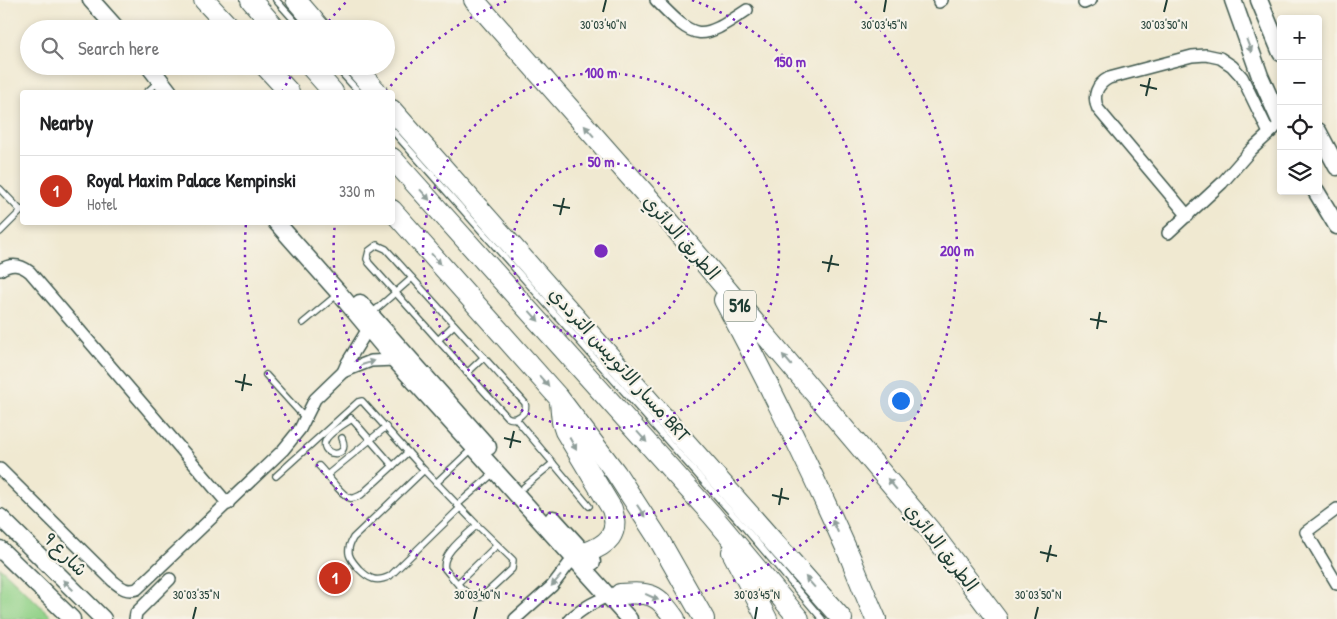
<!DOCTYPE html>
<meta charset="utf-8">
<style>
:root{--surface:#fff;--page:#f2f2f2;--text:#202124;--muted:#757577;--line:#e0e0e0;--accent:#c8321e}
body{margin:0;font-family:"Patrick Hand","Playpen Sans Arabic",sans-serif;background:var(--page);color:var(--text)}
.controls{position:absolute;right:15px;top:15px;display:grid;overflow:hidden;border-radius:5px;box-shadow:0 2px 8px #0003}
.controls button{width:45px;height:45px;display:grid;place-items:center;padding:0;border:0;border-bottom:1px solid var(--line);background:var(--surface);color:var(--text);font:25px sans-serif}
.you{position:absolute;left:900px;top:400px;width:18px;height:18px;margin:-12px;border:4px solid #fff;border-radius:50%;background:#1a73e8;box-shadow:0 0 0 8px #1a73e833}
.badge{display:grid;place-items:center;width:32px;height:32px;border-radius:50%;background:var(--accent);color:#fff;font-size:16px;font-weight:700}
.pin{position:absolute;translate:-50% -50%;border:2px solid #fff;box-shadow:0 1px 5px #0006}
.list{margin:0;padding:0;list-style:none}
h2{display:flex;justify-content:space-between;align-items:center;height:65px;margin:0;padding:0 20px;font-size:21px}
h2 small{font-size:16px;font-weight:400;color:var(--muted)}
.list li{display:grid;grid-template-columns:32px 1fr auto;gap:15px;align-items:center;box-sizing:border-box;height:70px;padding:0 20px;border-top:1px solid var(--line)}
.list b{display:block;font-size:19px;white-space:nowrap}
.list p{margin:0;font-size:16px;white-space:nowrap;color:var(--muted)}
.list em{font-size:16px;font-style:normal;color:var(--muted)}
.icon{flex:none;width:28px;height:28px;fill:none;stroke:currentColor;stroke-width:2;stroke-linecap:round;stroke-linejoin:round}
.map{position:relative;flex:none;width:1337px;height:619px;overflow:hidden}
.search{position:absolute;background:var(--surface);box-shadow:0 2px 8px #0003;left:20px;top:20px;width:375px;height:55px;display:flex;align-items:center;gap:12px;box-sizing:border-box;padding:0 18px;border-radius:28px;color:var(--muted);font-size:19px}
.panel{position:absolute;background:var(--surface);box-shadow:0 2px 8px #0003;left:20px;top:90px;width:375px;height:135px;border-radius:5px}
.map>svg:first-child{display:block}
.grass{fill:#92d288;stroke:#58885e}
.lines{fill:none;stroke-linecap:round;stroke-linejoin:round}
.lane-casing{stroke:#3e574c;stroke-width:8}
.street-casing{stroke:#3e574c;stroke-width:14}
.secondary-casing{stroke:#3e574c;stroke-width:19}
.highway-casing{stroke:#3e574c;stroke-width:22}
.lane{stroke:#fff;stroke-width:5.5}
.street{stroke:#fff;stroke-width:11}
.secondary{stroke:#fff;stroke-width:16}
.highway{stroke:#fff;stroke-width:20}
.oneway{fill:#8f9e9a}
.ticks{fill:none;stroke:#1f3d34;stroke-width:2}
.ring{fill:none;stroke:#7b2cbf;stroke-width:2.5;stroke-dasharray:2.5 5}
.labels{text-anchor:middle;stroke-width:4.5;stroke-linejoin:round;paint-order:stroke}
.shield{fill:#f7f3e8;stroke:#60746a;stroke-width:1}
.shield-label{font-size:18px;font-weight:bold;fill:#1f3d34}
.street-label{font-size:19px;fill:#1f3d34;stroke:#f7f3e8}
.ticks-label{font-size:12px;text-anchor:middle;fill:#1f3d34;stroke:#f7f3e8;stroke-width:4.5;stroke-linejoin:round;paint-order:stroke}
.centre{fill:#7b2cbf;stroke:#f7f3e8;stroke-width:2.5}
.ring-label{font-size:15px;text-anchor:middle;font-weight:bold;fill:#7b2cbf;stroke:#f7f3e8;stroke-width:4.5;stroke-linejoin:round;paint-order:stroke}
</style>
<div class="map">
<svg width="1337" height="619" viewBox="0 0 1337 619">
<rect width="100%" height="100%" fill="#f7f3e8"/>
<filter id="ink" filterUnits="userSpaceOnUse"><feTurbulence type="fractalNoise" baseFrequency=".02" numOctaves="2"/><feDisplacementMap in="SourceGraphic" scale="10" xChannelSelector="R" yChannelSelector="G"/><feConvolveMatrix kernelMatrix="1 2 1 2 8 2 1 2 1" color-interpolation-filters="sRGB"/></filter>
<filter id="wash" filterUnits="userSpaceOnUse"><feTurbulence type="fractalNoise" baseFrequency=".0096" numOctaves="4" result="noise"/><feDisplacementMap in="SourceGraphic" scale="20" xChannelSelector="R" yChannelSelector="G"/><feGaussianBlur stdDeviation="1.12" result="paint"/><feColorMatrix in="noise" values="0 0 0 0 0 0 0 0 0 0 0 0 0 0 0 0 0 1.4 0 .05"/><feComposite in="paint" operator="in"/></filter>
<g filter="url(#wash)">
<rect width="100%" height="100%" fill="#f0e9d1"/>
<!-- grass -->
<path class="grass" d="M0,567L54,619H0Z"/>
</g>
<g filter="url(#ink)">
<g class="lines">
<defs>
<g id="lane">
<path d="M276,0L302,29"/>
<path d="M335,66L359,92"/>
<path d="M147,92L158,82"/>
<path d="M392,130L744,527L822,619"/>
<path d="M0,189L21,211"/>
<path d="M0,232L22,210"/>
<path d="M377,245L386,249L525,403C528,413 516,422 507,417L369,263L367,259L369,251Z"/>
<path d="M372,313L412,278"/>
<path d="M303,323L338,294"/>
<path d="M438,340L454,325"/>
<path d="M467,373L484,357"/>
<path d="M266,375L305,418"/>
<path d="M351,418L393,466"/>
<path d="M516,419L589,506"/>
<path d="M342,438C352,462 315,455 327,438C332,431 344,424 352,419"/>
<path d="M319,466C326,473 341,495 350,498C354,499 357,497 361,495L408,452"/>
<path d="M424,470L353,538C345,552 349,558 359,569C369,579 376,583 390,576L460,508"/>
<path d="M327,475L386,427"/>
<path d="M276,476L358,402L362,401L424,470L477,525C467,535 440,554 445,569C454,579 467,600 482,597L512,569L513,560L477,525"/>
<path d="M436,483L473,448"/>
<path d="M524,487L553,463"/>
<path d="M457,505L495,472"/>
<path d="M458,583L497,545"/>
</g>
<g id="street">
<path d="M656,0C696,41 699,42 747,10"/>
<path d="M939,2L942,0"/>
<path d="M1084,3L1091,0"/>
<path d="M1188,216L1098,109C1092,96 1097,84 1109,78L1192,56L1206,55L1220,58L1232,66L1242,77L1269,133"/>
<path d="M1168,233L1222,183L1251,150L1274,129"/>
<path d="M0,270C11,263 20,264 30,272L228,504"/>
<path d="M343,372L371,361L395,360"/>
<path d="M0,469L113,581C122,588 126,592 137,589L283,450L300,429L315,399L343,372L347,363L368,329"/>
<path d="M1337,509L1306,532L1337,584"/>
<path d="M135,619L136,613L170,579"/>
<path d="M515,619L552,586L568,565L578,555"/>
<path d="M570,619C584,608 597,599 614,595"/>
</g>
<g id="secondary">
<path d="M91,0L117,29"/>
<path d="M1233,0L1260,76L1281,123"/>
<path d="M1259,0L1281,53"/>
<path d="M149,66L169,92"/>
<path d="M1318,131L1337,167"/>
<path d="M1316,191L1337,226"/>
<path d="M276,222L339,293L395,360L629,619"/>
<path d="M360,303L488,447"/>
<path d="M0,517L103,619"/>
<path d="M553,519L592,562"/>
<path d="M0,549L72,619"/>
</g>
<g id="highway">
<path d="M204,0L231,29"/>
<path d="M251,0L276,29"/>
<path d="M296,0L321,29"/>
<path d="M474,0L663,214L930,530L997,619"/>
<path d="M265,66L289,92"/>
<path d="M310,66L333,92"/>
<path d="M354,66L377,92"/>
<path d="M392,110L842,619"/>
<path d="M392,158L712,515L799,619"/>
<path d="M392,210L559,398L616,473L658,538L704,619"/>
<path d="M724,300C770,385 812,472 851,559C859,579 867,599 876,619"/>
<path d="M560,402L562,422L565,431L612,509C620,534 608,545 585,553"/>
<path d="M732,552L767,619"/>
<path d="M620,594C650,592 657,593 675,619"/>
</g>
</defs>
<!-- lane casing -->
<use href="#lane" class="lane-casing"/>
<!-- street casing -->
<use href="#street" class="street-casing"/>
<!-- secondary casing -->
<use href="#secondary" class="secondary-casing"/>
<!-- highway casing -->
<use href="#highway" class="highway-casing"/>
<!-- lane -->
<use href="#lane" class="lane"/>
<!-- street -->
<use href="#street" class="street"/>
<!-- secondary -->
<use href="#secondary" class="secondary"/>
<!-- highway -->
<use href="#highway" class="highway"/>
</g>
<!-- one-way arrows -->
<defs><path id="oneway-solid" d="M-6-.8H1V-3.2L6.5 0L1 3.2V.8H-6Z" transform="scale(1.25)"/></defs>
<g class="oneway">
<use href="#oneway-solid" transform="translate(1249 46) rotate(69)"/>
<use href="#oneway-solid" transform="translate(589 131) rotate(-131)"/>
<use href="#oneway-solid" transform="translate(425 195) rotate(48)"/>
<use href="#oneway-solid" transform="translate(436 259) rotate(48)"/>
<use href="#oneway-solid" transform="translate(534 316) rotate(48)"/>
<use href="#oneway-solid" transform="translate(787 360) rotate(-130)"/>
<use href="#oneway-solid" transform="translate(368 363) rotate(-18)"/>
<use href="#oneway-solid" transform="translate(544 381) rotate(48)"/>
<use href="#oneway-solid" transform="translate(642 437) rotate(48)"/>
<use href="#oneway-solid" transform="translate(573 444) rotate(61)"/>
<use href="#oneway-solid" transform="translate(892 484) rotate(-130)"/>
<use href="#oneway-solid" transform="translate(641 511) rotate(57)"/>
<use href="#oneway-solid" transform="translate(835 526) rotate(-115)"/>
<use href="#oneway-solid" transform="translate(556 581) rotate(132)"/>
<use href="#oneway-solid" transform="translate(810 582) rotate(-131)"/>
<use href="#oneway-solid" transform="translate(68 585) rotate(-135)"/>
<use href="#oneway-solid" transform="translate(652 597) rotate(25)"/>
</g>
</g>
<!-- ticks -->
<path class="ticks" d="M603,12L606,0M884,12L886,0M1164,12L1167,0M1140,85L1157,89M1146,96L1150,78M553,205L570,208M560,215L564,198M822,262L839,265M828,272L832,255M1090,319L1107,322M1097,329L1100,312M235,381L252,385M242,391L245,374M504,438L521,442M510,448L514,431M772,495L789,499M779,505L782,488M1040,552L1057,556M1047,562L1051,545M193,619L196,607M474,619L477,607M755,619L757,607M1035,619L1038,607"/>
<!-- distance rings -->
<g class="ring">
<circle cx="601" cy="251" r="89"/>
<circle cx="601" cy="251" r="178"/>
<path d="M386 92A267 267 0 0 1 510 0M692 0A267 267 0 1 1 335 223"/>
<path d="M282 92A356 356 0 0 1 296 68M324 27A356 356 0 0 1 347 1M855 1A356 356 0 1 1 246 223"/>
</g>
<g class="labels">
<!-- shield labels -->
<rect class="shield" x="724" y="290.5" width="32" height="31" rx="4"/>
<g class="shield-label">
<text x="740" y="312">516</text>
</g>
<!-- street labels -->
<g class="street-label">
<text transform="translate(682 237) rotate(49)" y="7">الطريق الدائري</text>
<text transform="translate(620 364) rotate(48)" y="7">مسار الاتوبيس الترددي BRT</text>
<text transform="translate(942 547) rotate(52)" y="7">الطريق الدائري</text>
<text transform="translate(66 554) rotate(45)" y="7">شارع 9</text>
</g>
</g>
<g class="ticks-label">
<text x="603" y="29">30°03'40"N</text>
<text x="884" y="29">30°03'45"N</text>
<text x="1164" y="29">30°03'50"N</text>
<text x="196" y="599">30°03'35"N</text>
<text x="477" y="599">30°03'40"N</text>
<text x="757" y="599">30°03'45"N</text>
<text x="1038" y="599">30°03'50"N</text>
</g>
<circle cx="601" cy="251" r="8" class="centre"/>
<g class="ring-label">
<text x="790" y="67">150 m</text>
<text x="601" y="78">100 m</text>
<text x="601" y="167">50 m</text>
<text x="957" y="256">200 m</text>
</g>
</svg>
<div class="controls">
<button>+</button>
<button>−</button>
<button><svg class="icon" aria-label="locate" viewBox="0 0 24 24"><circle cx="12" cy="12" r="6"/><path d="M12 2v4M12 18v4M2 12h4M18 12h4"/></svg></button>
<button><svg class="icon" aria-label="layers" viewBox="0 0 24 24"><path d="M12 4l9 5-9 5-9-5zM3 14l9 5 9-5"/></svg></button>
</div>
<div class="you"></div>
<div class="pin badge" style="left:335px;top:578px">1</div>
<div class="search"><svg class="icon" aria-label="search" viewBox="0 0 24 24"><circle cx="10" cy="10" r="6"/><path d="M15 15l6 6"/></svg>Search here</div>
<section class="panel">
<h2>Nearby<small></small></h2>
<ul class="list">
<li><span class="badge">1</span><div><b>Royal Maxim Palace Kempinski</b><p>Hotel</p></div><em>330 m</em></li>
</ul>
</section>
</div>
